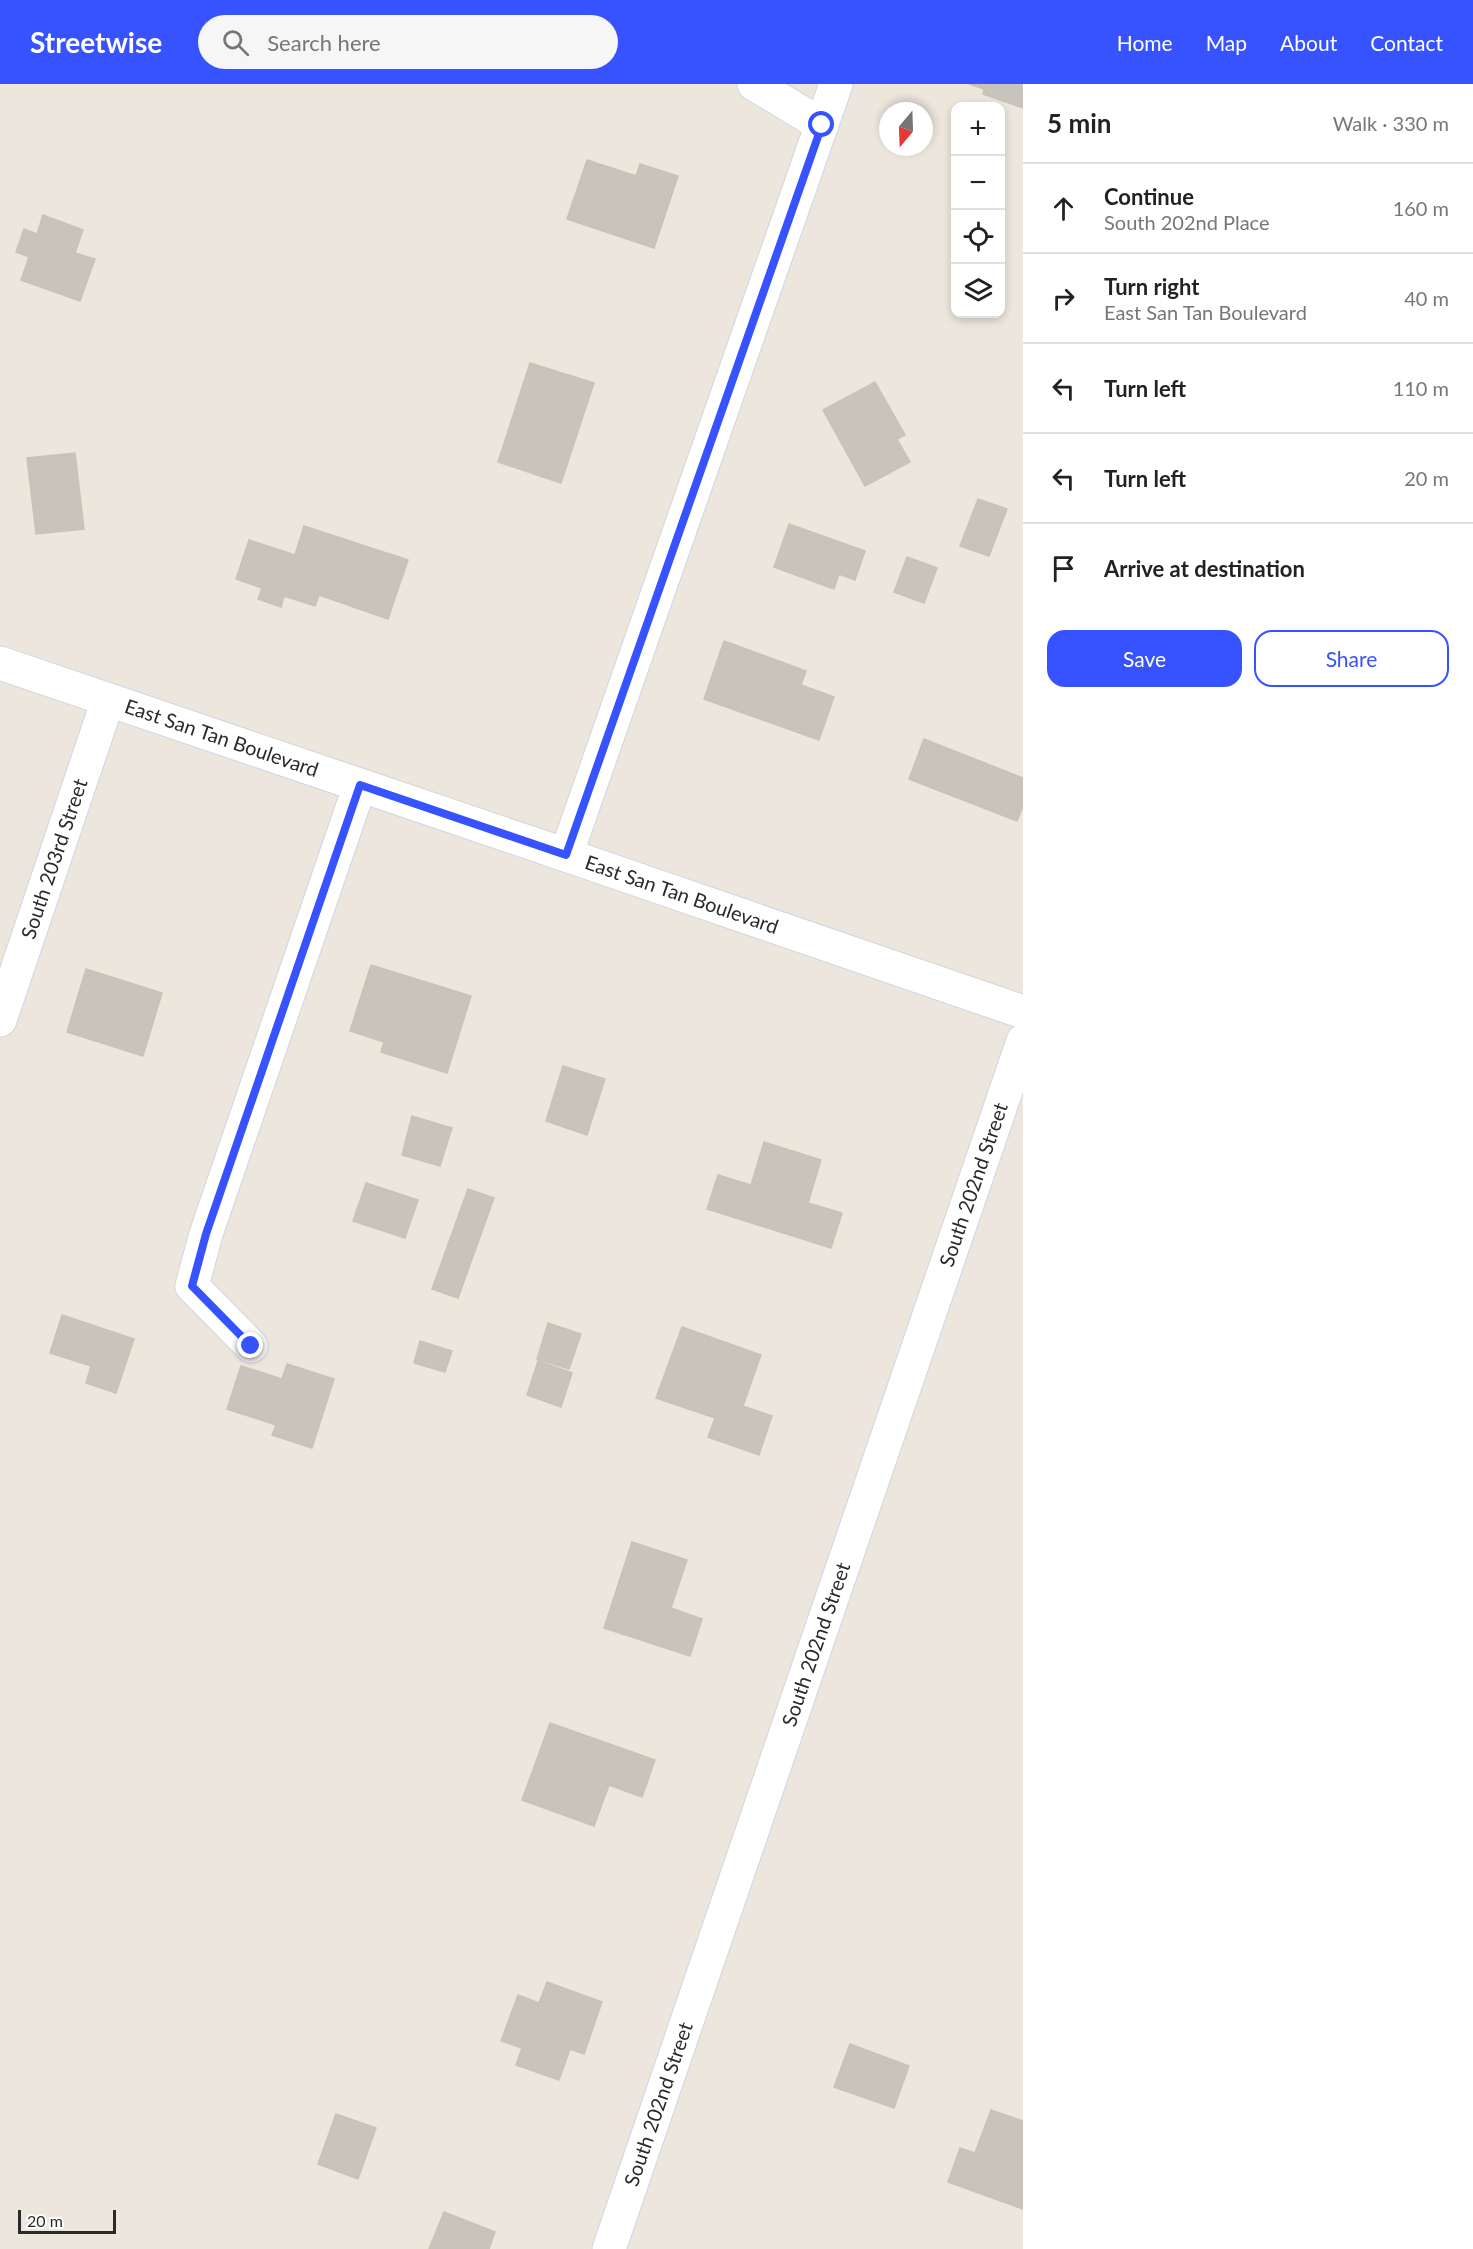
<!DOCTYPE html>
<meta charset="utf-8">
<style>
:root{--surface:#fff;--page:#f6f6f6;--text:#222;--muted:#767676;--line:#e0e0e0;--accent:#3752ff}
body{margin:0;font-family:Lato,sans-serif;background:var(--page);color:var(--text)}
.controls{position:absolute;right:18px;top:18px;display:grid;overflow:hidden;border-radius:12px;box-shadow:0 3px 9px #0003}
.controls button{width:54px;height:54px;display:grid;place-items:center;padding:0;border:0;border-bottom:2px solid var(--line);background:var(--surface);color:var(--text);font:30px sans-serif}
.compass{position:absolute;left:879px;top:18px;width:54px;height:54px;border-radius:50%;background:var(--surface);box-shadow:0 3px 9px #0003;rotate:199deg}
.scale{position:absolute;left:18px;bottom:15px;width:98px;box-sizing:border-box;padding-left:6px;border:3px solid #2a2a2a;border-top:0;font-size:16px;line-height:21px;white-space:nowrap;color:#2a2a2a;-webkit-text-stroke:4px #fff;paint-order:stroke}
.stop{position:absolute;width:18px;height:18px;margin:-14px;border:4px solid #3752ff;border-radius:50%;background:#fff}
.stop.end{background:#3752ff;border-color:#fff;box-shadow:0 2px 6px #0008}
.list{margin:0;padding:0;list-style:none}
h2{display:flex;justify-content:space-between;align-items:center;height:78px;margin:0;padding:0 24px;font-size:26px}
h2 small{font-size:20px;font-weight:400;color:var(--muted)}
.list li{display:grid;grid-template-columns:39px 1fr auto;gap:18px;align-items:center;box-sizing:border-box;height:90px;padding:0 24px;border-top:2px solid var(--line)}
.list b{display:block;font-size:22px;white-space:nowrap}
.list p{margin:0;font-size:20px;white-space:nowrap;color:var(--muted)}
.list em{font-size:20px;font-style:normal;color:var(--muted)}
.actions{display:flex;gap:12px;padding:18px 24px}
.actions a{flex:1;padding:14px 0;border:2px solid var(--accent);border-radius:18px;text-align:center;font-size:21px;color:var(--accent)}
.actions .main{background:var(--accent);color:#fff}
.icon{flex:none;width:33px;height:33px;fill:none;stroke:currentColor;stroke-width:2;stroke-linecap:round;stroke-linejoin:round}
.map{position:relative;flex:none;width:1023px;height:2165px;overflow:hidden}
header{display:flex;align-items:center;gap:36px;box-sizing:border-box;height:84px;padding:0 30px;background:var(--accent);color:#fff}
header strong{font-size:28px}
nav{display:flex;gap:33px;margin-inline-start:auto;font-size:21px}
.search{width:420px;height:54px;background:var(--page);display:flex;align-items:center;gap:15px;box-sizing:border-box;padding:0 21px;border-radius:33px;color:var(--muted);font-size:22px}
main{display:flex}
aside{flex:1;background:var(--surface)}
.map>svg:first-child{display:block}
.building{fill:#c8c3bb;stroke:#c8c3b5;stroke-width:1.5}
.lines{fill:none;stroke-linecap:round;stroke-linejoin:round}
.minor-casing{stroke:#d1d4e4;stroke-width:35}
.minor{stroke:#fff;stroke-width:33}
.route{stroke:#3752ff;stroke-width:8}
.labels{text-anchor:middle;stroke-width:4.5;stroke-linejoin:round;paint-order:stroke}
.street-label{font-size:20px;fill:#2a2a2a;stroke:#fff}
</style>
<header>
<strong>Streetwise</strong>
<div class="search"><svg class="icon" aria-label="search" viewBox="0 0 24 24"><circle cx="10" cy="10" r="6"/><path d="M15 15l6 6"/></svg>Search here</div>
<nav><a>Home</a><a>Map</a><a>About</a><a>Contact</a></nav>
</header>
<main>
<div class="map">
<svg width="1023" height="2165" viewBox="0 0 1023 2165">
<rect width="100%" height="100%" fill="#ede6dc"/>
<!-- building -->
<g class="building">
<path d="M969,0H1023V24L983,10L984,5Z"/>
<path d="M587,76L636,92L640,80L678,92L654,164L567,135Z"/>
<path d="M43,131L83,146L75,169L95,175L80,217L21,196L29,173L16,168L24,145L37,150Z"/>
<path d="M530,279L594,299L561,399L498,378Z"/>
<path d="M875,298L905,351L897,355L910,378L865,402L823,326Z"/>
<path d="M75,369L84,445L36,450L27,374Z"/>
<path d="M978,415L1007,425L989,472L960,462Z"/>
<path d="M789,440L865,467L855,496L839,490L834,505L774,483Z"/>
<path d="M304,442L408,476L388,535L319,511L315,522L284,512L281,523L258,515L262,504L236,495L249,456L295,471Z"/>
<path d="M907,473L937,484L924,519L894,508Z"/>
<path d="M724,557L806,587L801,601L834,613L819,656L704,615Z"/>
<path d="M924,655L1023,694V722L1017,737L909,695Z"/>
<path d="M371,881L471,912L447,989L381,968L384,958L350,947Z"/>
<path d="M86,885L162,909L143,972L67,948Z"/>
<path d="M563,982L605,995L587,1051L546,1037Z"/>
<path d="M412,1032L452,1044L440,1082L402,1071Z"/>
<path d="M764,1058L821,1076L808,1119L842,1129L831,1164L707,1125L718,1091L751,1101Z"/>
<path d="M366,1099L418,1116L405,1154L353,1137Z"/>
<path d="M468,1105L494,1114L458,1214L432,1205Z"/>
<path d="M62,1231L134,1255L116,1309L86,1299L91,1282L50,1269Z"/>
<path d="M548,1239L581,1250L569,1285L537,1275Z"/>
<path d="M682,1243L761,1271L743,1322L772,1332L759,1371L708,1353L715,1334L656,1314Z"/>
<path d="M420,1257L452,1267L445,1288L414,1279Z"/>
<path d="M538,1277L572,1289L561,1323L527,1311Z"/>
<path d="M287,1280L334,1295L312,1364L272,1351L276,1341L227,1325L241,1282L282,1295Z"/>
<path d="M632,1458L687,1476L671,1524L702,1535L690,1572L604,1544Z"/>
<path d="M550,1639L655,1676L642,1713L609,1701L594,1742L522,1716Z"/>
<path d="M547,1898L602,1918L584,1970L570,1965L559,1996L516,1981L522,1964L501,1957L518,1911L539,1919Z"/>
<path d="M850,1960L909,1982L894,2024L834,2003Z"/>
<path d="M991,2026L1023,2037V2125L948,2098L960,2064L975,2069Z"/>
<path d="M336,2030L376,2044L358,2095L318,2080Z"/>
<path d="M444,2128L495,2148L489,2165H429Z"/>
</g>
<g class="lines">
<defs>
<g id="minor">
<path d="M754,0L822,41"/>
<path id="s1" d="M0,579L566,771L1023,928"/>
<path d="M566,771L836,0"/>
<path id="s2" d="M0,936L108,616"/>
<path d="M251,1262L192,1202L206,1150L360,701"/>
<path id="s3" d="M609,2165L1023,957"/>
</g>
</defs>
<!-- minor casing -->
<use href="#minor" class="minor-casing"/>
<!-- minor -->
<use href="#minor" class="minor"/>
</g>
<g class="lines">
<!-- route -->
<path class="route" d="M251,1262L192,1202L206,1150L360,701L566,771L822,41"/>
</g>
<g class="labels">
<!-- street labels -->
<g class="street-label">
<text dy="7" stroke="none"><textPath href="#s1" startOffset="234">East San Tan Boulevard</textPath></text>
<text dy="7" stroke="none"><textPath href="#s2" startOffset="170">South 203rd Street</textPath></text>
<text dy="7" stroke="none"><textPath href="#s1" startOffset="720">East San Tan Boulevard</textPath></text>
<text dy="7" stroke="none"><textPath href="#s3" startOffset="1125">South 202nd Street</textPath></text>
<text dy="7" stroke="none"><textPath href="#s3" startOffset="639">South 202nd Street</textPath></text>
<text dy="7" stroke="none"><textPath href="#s3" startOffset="153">South 202nd Street</textPath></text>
</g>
</g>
</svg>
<div class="controls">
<button>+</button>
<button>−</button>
<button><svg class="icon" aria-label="locate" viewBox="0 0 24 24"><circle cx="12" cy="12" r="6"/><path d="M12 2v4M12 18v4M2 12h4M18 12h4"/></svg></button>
<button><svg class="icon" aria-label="layers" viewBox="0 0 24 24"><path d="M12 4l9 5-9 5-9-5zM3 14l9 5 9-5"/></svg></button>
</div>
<svg class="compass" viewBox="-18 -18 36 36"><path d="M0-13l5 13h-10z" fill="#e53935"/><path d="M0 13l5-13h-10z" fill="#767676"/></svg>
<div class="scale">20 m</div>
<div class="stop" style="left:822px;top:41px"></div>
<div class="stop end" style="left:251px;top:1262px"></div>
</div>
<aside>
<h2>5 min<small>Walk · 330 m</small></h2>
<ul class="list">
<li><svg class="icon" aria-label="ahead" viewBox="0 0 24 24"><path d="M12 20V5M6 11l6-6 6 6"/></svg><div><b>Continue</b><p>South 202nd Place</p></div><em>160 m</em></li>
<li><svg class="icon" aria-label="right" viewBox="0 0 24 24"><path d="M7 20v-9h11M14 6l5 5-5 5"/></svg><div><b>Turn right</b><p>East San Tan Boulevard</p></div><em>40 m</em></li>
<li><svg class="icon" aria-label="left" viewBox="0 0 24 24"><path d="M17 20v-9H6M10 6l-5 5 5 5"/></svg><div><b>Turn left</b></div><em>110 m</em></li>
<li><svg class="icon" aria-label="left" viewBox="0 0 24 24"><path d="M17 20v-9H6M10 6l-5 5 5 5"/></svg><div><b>Turn left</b></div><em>20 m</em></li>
<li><svg class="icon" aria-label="arrive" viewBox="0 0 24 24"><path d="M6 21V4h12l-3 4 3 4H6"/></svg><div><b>Arrive at destination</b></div></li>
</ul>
<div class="actions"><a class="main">Save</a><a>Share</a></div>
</aside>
</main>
